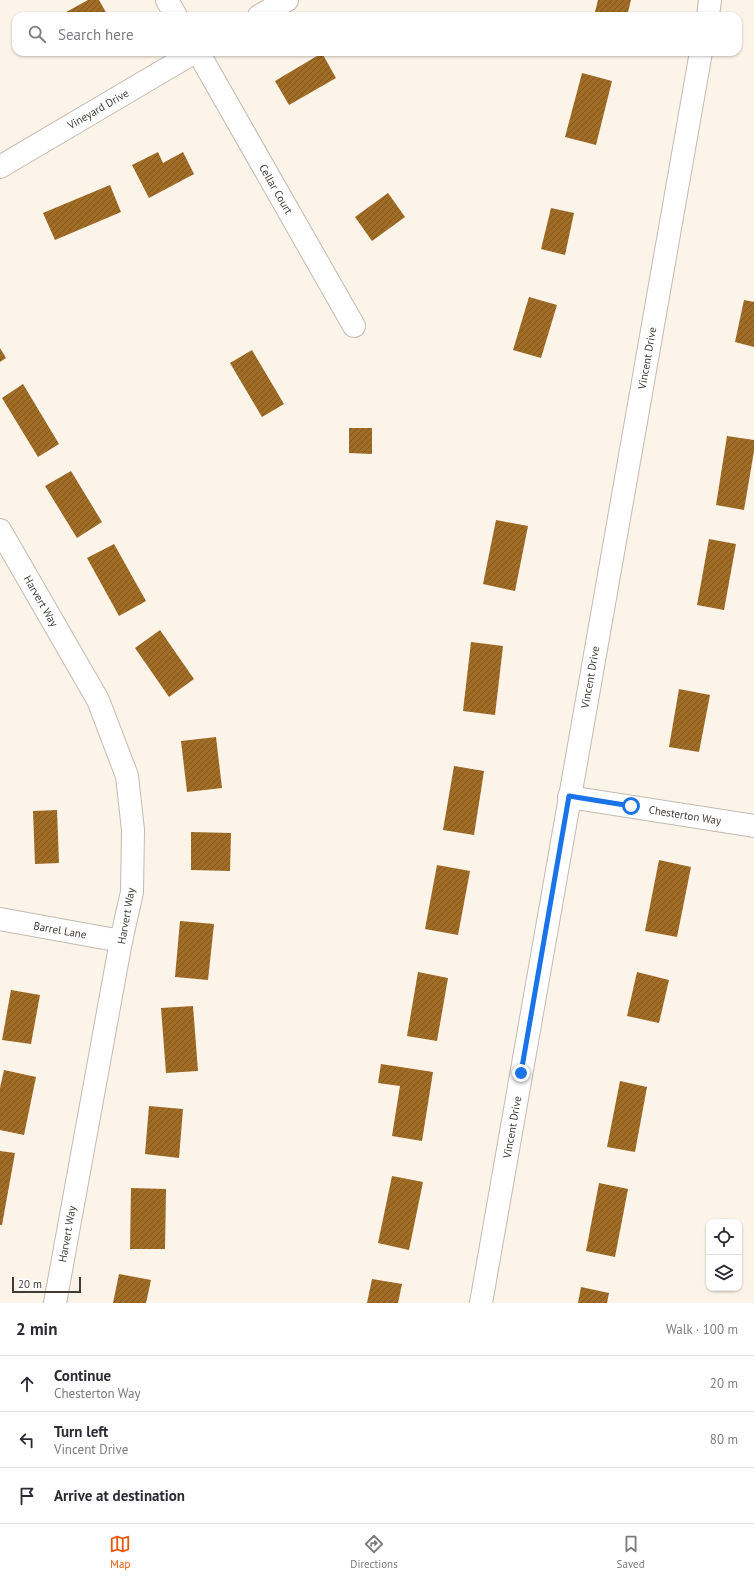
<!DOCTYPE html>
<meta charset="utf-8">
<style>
:root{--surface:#fff;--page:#f2f2f3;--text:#2b2b33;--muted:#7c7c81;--line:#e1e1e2;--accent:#ea580c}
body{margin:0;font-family:"PT Sans",sans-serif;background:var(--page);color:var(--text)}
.controls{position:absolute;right:12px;bottom:12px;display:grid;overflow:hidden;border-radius:8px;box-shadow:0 1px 3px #0004}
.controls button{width:36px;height:36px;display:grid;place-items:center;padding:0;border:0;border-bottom:1px solid var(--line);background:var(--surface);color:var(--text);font:20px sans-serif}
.scale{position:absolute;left:12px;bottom:10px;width:69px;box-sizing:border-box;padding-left:4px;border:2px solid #3f3b37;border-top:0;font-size:11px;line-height:14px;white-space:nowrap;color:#3f3b37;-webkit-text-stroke:3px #fff;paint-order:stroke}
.stop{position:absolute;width:12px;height:12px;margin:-9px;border:3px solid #1a73e8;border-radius:50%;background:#fff}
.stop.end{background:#1a73e8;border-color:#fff;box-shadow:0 1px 4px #0008}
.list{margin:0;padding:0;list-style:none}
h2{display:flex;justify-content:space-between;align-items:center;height:52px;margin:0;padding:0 16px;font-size:17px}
h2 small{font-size:13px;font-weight:400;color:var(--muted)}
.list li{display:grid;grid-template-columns:26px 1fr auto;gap:12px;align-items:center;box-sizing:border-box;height:56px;padding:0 16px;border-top:1px solid var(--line)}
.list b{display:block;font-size:15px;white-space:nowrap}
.list p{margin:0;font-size:13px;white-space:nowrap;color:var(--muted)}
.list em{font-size:13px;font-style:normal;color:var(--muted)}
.icon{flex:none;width:22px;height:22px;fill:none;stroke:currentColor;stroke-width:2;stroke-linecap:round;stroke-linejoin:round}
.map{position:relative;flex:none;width:754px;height:1303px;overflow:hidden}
.search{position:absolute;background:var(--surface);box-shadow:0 1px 3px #0004;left:12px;right:12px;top:12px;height:44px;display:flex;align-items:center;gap:10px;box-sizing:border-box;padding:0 14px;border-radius:12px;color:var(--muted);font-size:15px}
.sheet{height:220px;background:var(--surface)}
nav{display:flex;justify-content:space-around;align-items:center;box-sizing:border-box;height:56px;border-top:1px solid var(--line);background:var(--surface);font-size:11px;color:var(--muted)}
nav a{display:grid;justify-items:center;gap:2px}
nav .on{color:var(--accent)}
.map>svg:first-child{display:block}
.building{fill:url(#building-hatch)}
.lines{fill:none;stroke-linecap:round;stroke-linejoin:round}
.street-casing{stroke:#c3bab1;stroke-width:24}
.secondary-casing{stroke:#c3bab1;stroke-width:24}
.street{stroke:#fff;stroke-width:22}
.secondary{stroke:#fff;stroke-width:22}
.route{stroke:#1a73e8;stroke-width:5}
.labels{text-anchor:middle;stroke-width:4;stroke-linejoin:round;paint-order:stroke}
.street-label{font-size:11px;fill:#3f3b37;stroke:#fff}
</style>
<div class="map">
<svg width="754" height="1303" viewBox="0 0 754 1303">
<defs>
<pattern id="building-hatch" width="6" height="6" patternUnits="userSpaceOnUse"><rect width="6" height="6" fill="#a16c25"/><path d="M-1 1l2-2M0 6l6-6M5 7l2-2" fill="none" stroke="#7e5620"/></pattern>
</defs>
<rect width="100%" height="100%" fill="#fcf3e9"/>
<!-- building -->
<g class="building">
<path d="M88,0H99L108,16H59Z"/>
<path d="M598,0H631L627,16H594Z"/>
<path d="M322,53L336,78L289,105L275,81Z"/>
<path d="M582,73L612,81L596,145L565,137Z"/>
<path d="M158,152L163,163L183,152L194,174L149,198L132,165Z"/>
<path d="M110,185L121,212L55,240L43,213Z"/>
<path d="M388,193L405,217L372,241L355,217Z"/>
<path d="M551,208L574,213L565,255L541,249Z"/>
<path d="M529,297L557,305L541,358L513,350Z"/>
<path d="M744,300L754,302V347L735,342Z"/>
<path d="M0,348L6,358L0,362Z"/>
<path d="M252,350L284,404L262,417L230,363Z"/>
<path d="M23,384L59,444L38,457L2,398Z"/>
<path d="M349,428H372V454L349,453Z"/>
<path d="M727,436L754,440V451L744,510L716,505Z"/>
<path d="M71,471L102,522L77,538L45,486Z"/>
<path d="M496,520L528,526L515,591L483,584Z"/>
<path d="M709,539L736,544L724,610L697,605Z"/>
<path d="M114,544L146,601L119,616L87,558Z"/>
<path d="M160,630L194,679L169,697L135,648Z"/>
<path d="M471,642L503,646L495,715L463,711Z"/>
<path d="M679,689L710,695L699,752L669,747Z"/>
<path d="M216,737L222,788L187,792L181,741Z"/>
<path d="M454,766L484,771L474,835L443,830Z"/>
<path d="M57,810L59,863L35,864L33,811Z"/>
<path d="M191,832L231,833L230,871L191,870Z"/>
<path d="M659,860L691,867L677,937L645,931Z"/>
<path d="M437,865L470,871L458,935L425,929Z"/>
<path d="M180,921L214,924L208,980L175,977Z"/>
<path d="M418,972L448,978L437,1041L407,1036Z"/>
<path d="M637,972L669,980L659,1023L627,1016Z"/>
<path d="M11,990L40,995L31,1044L2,1040Z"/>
<path d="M193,1006L198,1071L166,1073L161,1008Z"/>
<path d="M381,1064L433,1072L422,1141L392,1136L400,1086L378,1083Z"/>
<path d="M4,1070L36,1077L24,1135L0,1130V1088Z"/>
<path d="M620,1081L647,1087L635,1152L607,1147Z"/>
<path d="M149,1106L183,1109L179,1158L145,1154Z"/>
<path d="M0,1151L15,1153L2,1225H0Z"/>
<path d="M392,1176L423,1182L409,1250L378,1243Z"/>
<path d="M599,1183L628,1189L615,1257L586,1251Z"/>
<path d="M131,1188L166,1189L165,1249H130Z"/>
<path d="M119,1274L151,1280L146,1303H113Z"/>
<path d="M372,1279L402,1284L398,1303H367Z"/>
<path d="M581,1287L609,1293L607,1303H578Z"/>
</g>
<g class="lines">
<defs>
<g id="street">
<path d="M167,0L176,16"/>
<path d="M259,16L287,0"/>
<path d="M198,52L354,326"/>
<path d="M0,167L195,52"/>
<path d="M0,530L98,700L127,776L133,830L132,892L121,941L55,1303"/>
<path d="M569,797L754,826"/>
<path d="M0,919L121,941"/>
</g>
<g id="secondary">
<path d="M708,16L710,0"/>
<path d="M481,1303L701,52"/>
</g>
</defs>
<!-- street casing -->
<use href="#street" class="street-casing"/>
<!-- secondary casing -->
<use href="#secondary" class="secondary-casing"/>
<!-- street -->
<use href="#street" class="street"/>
<!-- secondary -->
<use href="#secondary" class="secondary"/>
</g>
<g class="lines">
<!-- route -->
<path class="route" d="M521,1073L569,796L631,806"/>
</g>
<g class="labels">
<!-- street labels -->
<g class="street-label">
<text transform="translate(98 109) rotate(-30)" y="4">Vineyard Drive</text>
<text transform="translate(276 189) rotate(60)" y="4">Cellar Court</text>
<text transform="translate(647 358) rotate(-80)" y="4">Vincent Drive</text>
<text transform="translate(41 601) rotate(60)" y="4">Harvert Way</text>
<text transform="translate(590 677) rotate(-80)" y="4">Vincent Drive</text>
<text transform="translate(685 815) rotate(9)" y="4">Chesterton Way</text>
<text transform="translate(126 916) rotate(-80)" y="4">Harvert Way</text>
<text transform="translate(60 930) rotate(10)" y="4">Barrel Lane</text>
<text transform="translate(512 1127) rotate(-80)" y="4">Vincent Drive</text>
<text transform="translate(67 1234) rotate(-80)" y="4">Harvert Way</text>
</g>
</g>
</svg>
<div class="controls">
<button><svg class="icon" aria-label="locate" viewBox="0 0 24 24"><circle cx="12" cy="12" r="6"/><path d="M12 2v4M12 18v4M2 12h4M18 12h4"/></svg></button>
<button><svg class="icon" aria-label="layers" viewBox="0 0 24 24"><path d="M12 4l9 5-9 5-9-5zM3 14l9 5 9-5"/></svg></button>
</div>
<div class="scale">20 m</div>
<div class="stop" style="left:631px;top:806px"></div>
<div class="stop end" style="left:521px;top:1073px"></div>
<div class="search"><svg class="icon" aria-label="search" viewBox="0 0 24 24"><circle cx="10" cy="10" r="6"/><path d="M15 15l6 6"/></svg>Search here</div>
</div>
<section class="sheet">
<h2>2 min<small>Walk · 100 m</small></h2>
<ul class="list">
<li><svg class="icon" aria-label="ahead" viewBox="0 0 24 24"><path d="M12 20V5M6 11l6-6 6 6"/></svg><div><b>Continue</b><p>Chesterton Way</p></div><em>20 m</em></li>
<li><svg class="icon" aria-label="left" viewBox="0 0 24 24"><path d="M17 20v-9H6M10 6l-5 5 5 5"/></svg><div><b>Turn left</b><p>Vincent Drive</p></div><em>80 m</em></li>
<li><svg class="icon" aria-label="arrive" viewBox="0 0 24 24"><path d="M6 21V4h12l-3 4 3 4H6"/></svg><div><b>Arrive at destination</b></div></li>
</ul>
</section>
<nav>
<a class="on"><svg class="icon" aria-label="map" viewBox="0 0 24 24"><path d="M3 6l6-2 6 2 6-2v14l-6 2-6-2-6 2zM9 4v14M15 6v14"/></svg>Map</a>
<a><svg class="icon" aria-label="directions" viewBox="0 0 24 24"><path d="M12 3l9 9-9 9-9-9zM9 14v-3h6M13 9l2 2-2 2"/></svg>Directions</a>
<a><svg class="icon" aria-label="saved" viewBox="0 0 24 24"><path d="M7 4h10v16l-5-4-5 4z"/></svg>Saved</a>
</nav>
